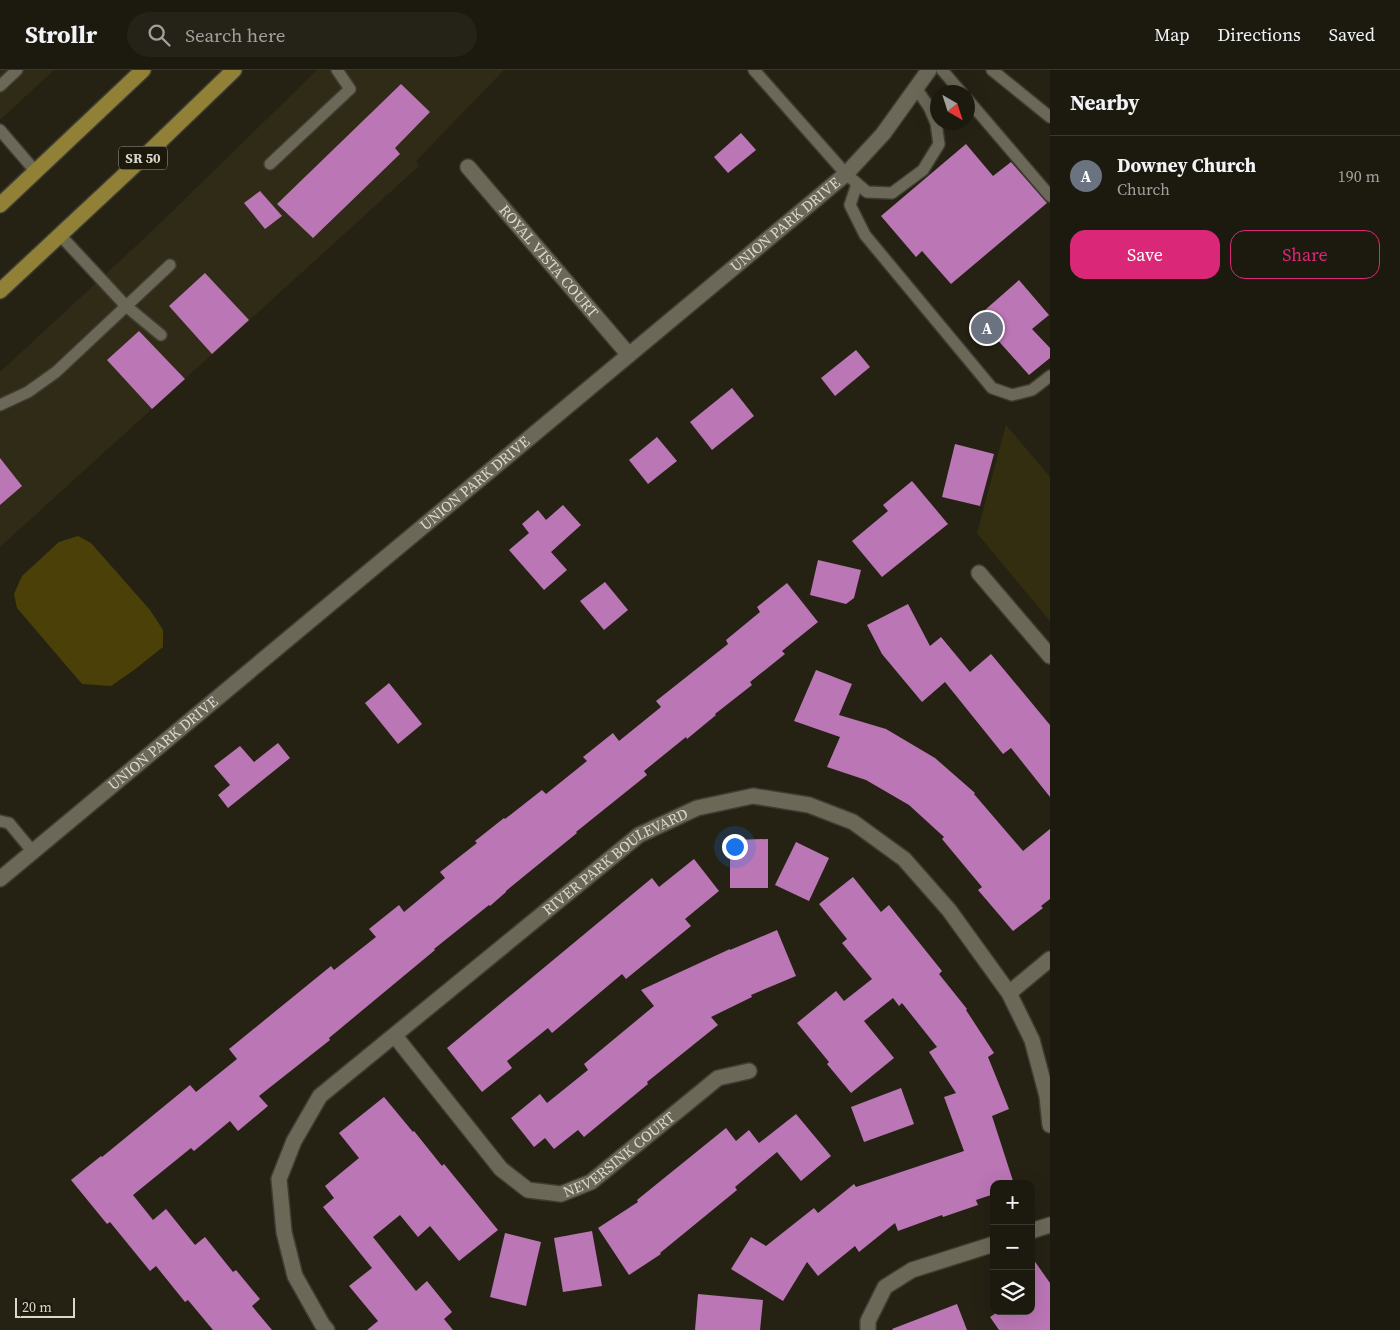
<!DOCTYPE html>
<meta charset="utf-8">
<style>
:root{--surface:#1c1a0f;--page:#252318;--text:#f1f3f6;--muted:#a0a19e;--line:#3a382f;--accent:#db2777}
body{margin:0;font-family:"Source Serif 4",serif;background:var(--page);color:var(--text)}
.controls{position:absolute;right:15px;bottom:15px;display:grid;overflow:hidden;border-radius:10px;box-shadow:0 5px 20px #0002}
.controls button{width:45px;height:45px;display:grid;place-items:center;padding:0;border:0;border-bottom:1px solid var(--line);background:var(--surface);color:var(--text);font:25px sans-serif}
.compass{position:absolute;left:930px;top:15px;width:45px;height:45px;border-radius:50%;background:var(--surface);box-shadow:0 5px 20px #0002;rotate:141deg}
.scale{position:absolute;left:15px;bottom:12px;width:60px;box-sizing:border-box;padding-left:5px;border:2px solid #d9d7ce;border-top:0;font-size:14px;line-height:18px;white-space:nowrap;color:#d9d7ce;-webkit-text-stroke:4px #1c190b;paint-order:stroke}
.you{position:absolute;left:734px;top:776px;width:18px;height:18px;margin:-12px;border:4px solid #fff;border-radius:50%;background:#1a73e8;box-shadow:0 0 0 8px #1a73e833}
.badge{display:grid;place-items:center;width:32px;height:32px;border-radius:50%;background:var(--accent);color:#fff;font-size:16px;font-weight:700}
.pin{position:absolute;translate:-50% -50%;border:2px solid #fff;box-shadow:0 1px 5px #0006}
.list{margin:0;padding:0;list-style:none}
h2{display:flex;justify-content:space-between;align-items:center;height:65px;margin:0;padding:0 20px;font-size:21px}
h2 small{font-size:16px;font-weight:400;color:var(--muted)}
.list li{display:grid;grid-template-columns:32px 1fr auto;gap:15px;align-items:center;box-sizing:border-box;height:80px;padding:0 20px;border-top:1px solid var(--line)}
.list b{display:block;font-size:19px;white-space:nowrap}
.list p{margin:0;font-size:16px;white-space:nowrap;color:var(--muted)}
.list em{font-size:16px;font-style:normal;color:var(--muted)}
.actions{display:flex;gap:10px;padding:15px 20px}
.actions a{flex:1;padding:11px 0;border:1px solid var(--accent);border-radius:15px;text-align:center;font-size:18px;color:var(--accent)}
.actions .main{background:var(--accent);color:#fff}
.icon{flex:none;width:28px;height:28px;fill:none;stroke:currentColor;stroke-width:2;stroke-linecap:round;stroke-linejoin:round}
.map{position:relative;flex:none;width:1050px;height:1260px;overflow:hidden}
header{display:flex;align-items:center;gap:30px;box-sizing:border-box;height:70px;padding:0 25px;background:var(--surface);border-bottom:1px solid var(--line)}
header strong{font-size:24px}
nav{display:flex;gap:28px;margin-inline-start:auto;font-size:18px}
.search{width:350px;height:45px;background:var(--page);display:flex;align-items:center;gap:12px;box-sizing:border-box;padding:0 18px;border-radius:28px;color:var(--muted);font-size:19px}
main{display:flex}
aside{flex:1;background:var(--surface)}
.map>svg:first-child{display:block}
.built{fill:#302b16}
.green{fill:#342e10}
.water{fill:#4a4008}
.building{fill:#bb76b5}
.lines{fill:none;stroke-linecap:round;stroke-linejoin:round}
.service-casing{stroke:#3f3d33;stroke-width:14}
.minor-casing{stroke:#3f3d33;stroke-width:18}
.trunk-casing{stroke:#3f3d33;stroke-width:18}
.service{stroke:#6c6858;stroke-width:11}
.minor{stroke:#6c6858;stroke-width:15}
.trunk{stroke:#908137;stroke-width:15}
.labels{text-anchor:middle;stroke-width:5;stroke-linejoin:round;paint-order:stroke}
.shield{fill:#1c190b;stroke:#a09e94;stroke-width:1}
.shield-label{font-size:14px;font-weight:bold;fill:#d9d7ce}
.street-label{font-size:15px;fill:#d9d7ce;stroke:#1c190b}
</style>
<header>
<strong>Strollr</strong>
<div class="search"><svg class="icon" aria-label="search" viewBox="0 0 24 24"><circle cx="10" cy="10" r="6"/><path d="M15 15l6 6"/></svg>Search here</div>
<nav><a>Map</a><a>Directions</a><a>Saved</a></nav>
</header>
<main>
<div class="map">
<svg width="1050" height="1260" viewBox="0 0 1050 1260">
<rect width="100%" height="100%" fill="#252214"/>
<!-- built -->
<g class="built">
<path d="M0,0H54L0,50Z"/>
<path d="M317,0H504L416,91L419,96L0,477V302L149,164Z"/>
</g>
<!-- green -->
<path class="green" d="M1006,355L1050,407V551L977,463Z"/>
<!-- water -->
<path class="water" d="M78,466L91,473L150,540L163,560V577L134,600L111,616L82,614L17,538L14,524L22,506L59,472Z"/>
<!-- building -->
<g class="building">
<path d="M401,14L430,42L395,78L400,84L313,168L277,134Z"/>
<path d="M741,63L756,80L728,103L714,87Z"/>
<path d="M966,74L993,106L1011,92L1047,133L951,214L922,181L916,187L881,146Z"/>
<path d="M260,121L282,146L265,159L244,133Z"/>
<path d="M205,203L249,250L212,284L169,236Z"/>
<path d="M1019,210L1049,245L1032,259L1050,278V288L1029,305L977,247Z"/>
<path d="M139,261L185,309L152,339L107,290Z"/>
<path d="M856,280L870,297L835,326L821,308Z"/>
<path d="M732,318L754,346L712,380L690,352Z"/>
<path d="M657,367L677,391L648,414L629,390Z"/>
<path d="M955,374L994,384L980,436L942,427Z"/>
<path d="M0,388L22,416L0,435Z"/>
<path d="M912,411L948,454L882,507L852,471L888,441L883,435Z"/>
<path d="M563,435L581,455L551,482L567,500L544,520L509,480L529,463L522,454L538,440L546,450Z"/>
<path d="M818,490L861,500L854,528L846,534L810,525Z"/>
<path d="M605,512L628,540L604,560L580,531Z"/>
<path d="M787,513L818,552L782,581L785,584L750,612L752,615L715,644L716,645L687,669L686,667L644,701L647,705L576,762L577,763L506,821V822L490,836L489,835L434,879L435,880L329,968L330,970L259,1026L268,1036L238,1061L230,1051L194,1081L191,1078L133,1125L153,1150L166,1139L195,1175L205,1167L233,1202L236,1200L260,1229L252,1236L272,1260H213L188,1230L185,1232L156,1196L150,1201L110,1152L107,1154L71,1110L101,1086L102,1087L190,1015L196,1022L237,989L229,979L331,896L334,900L376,867L369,859L399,835L404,842L445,808L440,802L477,773L475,771L504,748L505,749L542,720L546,724L587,691L583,687L613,663L619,671L661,637L656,631L728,574L726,570L760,542L757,537Z"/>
<path d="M908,534L930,576L941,567L970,602L991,584L1050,655V727L1011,678L1003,684L945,612L922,632L882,584L867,555Z"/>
<path d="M816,600L852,614L839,645L886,659L935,688L975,723L974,724L1023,781L1050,759V829L1041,836L1043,838L1013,861L978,820L982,817L942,769L944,767L909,735L866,710L827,697L840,667L794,651Z"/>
<path d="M389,613L422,654L398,674L365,633Z"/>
<path d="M278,673L290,688L228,738L218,725L230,715L214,696L240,676L254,692Z"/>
<path d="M768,769V818H730V770Z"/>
<path d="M796,772L829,788L809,831L775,815Z"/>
<path d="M694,789L719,821L685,849L691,856L626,909L622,904L552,963L548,958L507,991L512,998L482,1022L447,978L652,808L659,817Z"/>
<path d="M853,807L881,842L889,835L942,901L939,904L967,939L966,940L994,983L988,987L1009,1039L992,1046L1014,1114H994V1124L976,1130L978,1135L943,1147L942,1145L898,1161L895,1153L859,1182L855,1176L818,1206L807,1192L783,1231L731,1199L751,1167L766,1176L814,1138L818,1143L854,1114L856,1117L964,1081L944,1027L956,1023L929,982L937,977L902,933L899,936L893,928L864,951L894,988L851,1023L827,994L829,992L797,953L836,921L844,931L872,909L842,873L847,869L819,834Z"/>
<path d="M777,860L796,906L751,925L752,927L711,947L718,955L647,1012L648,1014L584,1067L578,1060L554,1079L545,1068L534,1077L511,1048L540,1024L547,1033L588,1000L584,994L654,936L641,920L730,879V880Z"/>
<path d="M901,1018L914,1054L864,1072L851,1037Z"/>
<path d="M384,1027L413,1062L414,1061L442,1096L444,1094L498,1160L459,1191L430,1156L418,1167L400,1145L373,1167L416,1221L427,1211L452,1242L444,1249L453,1260H367L378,1251L349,1216L372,1198L323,1137L334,1128L325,1116L359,1088L339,1063Z"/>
<path d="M796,1044L831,1086L801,1111L777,1082L735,1117L737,1120L660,1183L661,1184L629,1205L598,1158L638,1132L637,1130L726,1058L736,1071L749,1060L759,1073Z"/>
<path d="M592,1161L602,1216L563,1222L554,1168Z"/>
<path d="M505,1163L541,1172L526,1236L490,1227Z"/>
<path d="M1031,1186L1050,1213V1260H999L990,1247L999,1241H1031Z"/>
<path d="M698,1224L763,1230L760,1260H695Z"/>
<path d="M957,1234L967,1260H893L892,1259Z"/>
</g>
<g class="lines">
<defs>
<g id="service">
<path d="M754,0L846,104L867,122L892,123L923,100L939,74L936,53L929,37L916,18"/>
<path d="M942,0L961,22"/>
<path d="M992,0L1050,47"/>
<path d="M0,16L17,0"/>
<path d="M968,30L1050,126"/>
<path d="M0,60L36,102"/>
<path d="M270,94L350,19L337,0"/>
<path d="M857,114L850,135L865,165L992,318L1012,325L1032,320L1050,306"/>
<path d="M60,165L126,236L161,265"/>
<path d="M0,335L28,322L56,302L170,195"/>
<path d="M0,751L9,753L33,782"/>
</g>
<g id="minor">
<path id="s1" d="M468,97L629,285"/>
<path d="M979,503L1050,586"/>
<path id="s2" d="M0,809L846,104L883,64L929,0"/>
<path d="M1009,923L1050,889"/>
<path id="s3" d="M395,966L501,1099L528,1120L561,1124L591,1112L718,1008L749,1001"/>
<path d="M1031,1161L1050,1155"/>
<path id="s4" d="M327,1260L322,1254L295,1206L284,1162L279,1109L294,1071L320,1026L639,765L697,738L753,726L809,735L853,752L904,789L949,840L1009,923L1032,970L1047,1026L1050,1055"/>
<path d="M868,1260V1251L885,1217L912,1200L994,1174"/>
</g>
<g id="trunk">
<path d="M0,135L143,0"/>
<path d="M0,221L150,81L234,0"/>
</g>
</defs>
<!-- service casing -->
<use href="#service" class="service-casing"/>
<!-- minor casing -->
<use href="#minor" class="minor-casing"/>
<!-- trunk casing -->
<use href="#trunk" class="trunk-casing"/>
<!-- service -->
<use href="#service" class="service"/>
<!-- minor -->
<use href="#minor" class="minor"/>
<!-- trunk -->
<use href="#trunk" class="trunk"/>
</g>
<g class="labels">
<!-- shield labels -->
<rect class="shield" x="119" y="76.5" width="48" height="23" rx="4"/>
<g class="shield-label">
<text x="143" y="93">SR 50</text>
</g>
<!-- street labels -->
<g class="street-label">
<text dy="5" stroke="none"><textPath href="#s2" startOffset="1022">UNION PARK DRIVE</textPath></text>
<text dy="5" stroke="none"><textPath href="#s1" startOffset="124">ROYAL VISTA COURT</textPath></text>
<text dy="5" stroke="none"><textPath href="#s2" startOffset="618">UNION PARK DRIVE</textPath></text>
<text dy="5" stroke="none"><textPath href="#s2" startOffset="212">UNION PARK DRIVE</textPath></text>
<text dy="5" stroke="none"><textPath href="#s4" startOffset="632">RIVER PARK BOULEVARD</textPath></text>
<text dy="5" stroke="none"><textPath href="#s3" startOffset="308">NEVERSINK COURT</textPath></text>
</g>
</g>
</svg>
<div class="controls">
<button>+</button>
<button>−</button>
<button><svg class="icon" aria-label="layers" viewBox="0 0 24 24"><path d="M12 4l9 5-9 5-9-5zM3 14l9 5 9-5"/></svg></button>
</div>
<svg class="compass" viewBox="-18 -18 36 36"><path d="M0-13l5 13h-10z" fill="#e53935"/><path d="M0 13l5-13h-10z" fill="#a0a19e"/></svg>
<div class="scale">20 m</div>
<div class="you"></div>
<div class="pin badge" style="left:987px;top:258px;background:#6b7280">A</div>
</div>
<aside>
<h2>Nearby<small></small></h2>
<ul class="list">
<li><span class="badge" style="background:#6b7280">A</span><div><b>Downey Church</b><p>Church</p></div><em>190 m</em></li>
</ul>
<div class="actions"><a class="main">Save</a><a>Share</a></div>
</aside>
</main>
